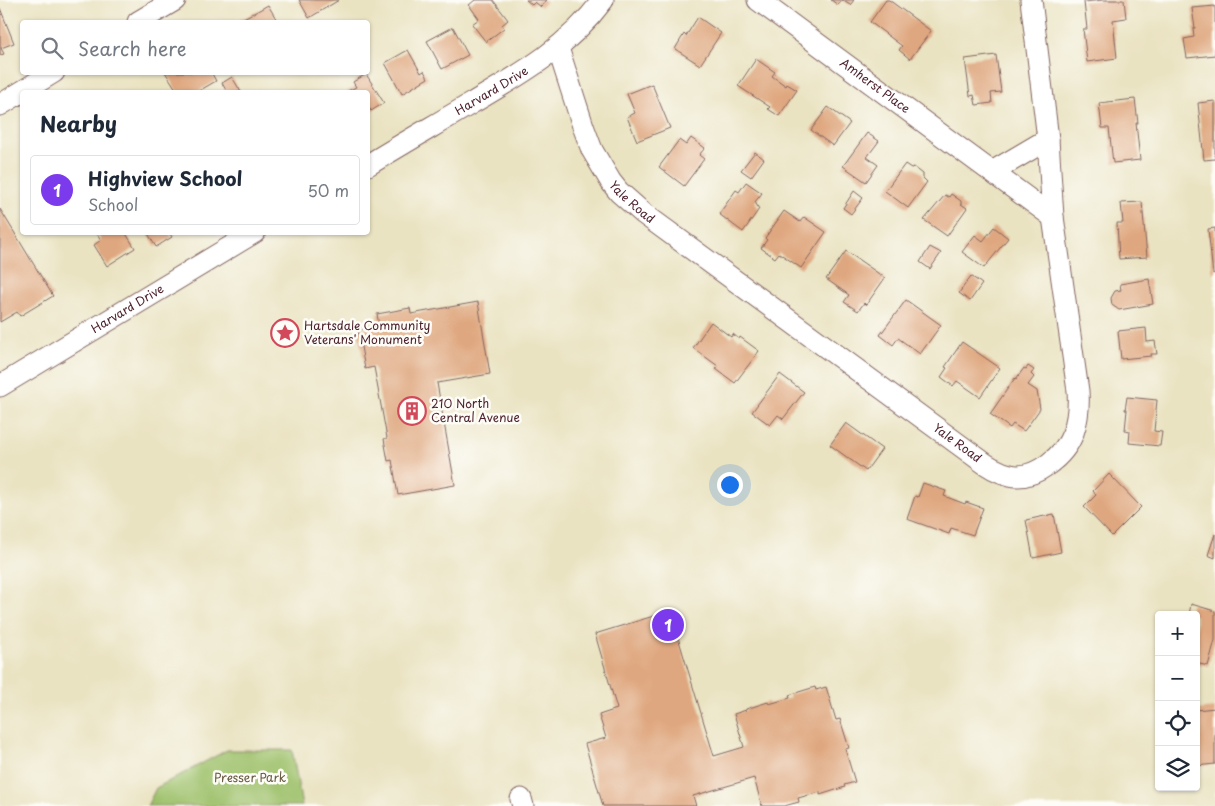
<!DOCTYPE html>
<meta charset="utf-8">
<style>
:root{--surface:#fff;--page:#f2f2f3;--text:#1f2937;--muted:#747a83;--line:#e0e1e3;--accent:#7c3aed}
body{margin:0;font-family:"Playpen Sans",sans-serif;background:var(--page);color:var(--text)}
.controls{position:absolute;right:15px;bottom:15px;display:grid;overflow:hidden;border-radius:5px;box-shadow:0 1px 4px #0004}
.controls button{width:45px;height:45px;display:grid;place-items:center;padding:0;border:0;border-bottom:1px solid var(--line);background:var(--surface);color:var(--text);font:25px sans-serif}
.you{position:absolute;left:729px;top:484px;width:18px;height:18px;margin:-12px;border:4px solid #fff;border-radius:50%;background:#1a73e8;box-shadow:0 0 0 8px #1a73e833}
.badge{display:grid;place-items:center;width:32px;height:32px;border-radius:50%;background:var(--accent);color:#fff;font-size:16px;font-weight:700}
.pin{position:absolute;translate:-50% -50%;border:2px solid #fff;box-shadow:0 1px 5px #0006}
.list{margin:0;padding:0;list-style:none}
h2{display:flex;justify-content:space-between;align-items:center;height:65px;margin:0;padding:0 20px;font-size:21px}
h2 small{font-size:16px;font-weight:400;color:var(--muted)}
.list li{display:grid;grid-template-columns:32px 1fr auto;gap:15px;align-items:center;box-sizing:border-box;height:70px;margin:0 10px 10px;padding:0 10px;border:1px solid var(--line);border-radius:5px}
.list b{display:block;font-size:19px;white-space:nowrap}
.list p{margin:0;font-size:16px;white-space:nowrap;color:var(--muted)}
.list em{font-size:16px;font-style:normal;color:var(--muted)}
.icon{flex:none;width:28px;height:28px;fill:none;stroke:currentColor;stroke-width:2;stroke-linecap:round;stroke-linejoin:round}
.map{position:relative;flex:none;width:1215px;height:806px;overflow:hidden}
.search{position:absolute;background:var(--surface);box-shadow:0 1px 4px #0004;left:20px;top:20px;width:350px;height:55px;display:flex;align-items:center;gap:12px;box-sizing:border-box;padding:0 18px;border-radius:5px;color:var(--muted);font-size:19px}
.panel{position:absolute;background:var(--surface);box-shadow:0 1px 4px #0004;left:20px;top:90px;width:350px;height:145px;border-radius:5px}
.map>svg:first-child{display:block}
.green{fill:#9ec16b;stroke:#74704b}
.building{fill:#dfa77f}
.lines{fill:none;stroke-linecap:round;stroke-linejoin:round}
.minor-casing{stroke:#826460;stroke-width:23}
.minor{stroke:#fff;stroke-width:21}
.labels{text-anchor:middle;stroke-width:5;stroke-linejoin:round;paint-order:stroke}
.street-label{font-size:12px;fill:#4a1f2b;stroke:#fdfcf7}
.poi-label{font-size:12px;fill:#4a1f2b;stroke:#fdfcf7;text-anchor:start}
.park-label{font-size:12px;fill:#675841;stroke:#fdfcf7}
</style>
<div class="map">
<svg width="1215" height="806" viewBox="0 0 1215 806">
<rect width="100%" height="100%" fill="#fdfcf7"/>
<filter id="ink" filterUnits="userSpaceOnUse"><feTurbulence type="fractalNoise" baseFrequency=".02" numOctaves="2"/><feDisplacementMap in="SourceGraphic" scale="10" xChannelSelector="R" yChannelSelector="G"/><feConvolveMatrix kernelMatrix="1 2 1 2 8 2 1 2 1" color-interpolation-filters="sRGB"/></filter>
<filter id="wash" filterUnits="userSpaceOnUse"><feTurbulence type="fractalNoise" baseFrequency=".0096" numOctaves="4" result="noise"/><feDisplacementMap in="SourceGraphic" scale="20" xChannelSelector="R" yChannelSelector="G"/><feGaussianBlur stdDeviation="1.12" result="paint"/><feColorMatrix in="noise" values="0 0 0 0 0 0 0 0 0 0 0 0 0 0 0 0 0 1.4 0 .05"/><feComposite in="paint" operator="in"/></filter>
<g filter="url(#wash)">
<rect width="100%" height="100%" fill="#eae3c2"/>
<!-- green -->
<path class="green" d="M227,750H292L302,806H147L156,788Z"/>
<g id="blocks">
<!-- building -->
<g class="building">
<path d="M299,0H339L309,18Z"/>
<path d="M475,0H493L508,20L502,25L504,28L486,42L472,24L479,19L469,5Z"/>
<path d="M526,0H547L541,7L535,2L532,5Z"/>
<path d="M831,0H842L838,5Z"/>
<path d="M842,0H854L850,5Z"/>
<path d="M886,0H889L931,31L910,59L899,50L902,46L870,22Z"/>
<path d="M1104,0H1124L1126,18L1113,20L1117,58L1087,62L1083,29H1087L1084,2Z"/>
<path d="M268,5L278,22H236L253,13H254Z"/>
<path d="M1215,6V55L1187,58L1184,39L1194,37L1193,28H1195L1192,8Z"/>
<path d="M0,8L14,43L1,48L4,54L0,55Z"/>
<path d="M698,17L721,33L700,65L675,49L684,34L686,36Z"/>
<path d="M453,27L468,55L442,69L427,41Z"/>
<path d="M408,50L421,73L424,71L428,78L402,94L385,63Z"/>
<path d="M996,55L1001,92L991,93L992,103L976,105L974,95L970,96L965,59Z"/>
<path d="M756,59L775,72L772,76L786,86L787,84L797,90L779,116L768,109L770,107L738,86Z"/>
<path d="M165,72H211L216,81L197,92H178Z"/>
<path d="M366,74L384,103L371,111L370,109L368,110V92H346L356,87L353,82Z"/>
<path d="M232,77L241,92H227L222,83Z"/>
<path d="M652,84L670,128L637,141L627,117L635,113L627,94Z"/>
<path d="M1135,99L1138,123H1136L1140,160L1113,163L1109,128H1102L1099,103Z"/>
<path d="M1215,101V159L1204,160L1198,103Z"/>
<path d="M828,107L850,123L833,146L811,130Z"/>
<path d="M867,133L879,141L867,157L878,165L866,182L843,166Z"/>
<path d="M691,138L705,148L699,155L704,159L684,186L659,167L679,140L686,145Z"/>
<path d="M755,152L764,159L751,177L741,170Z"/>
<path d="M905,164L911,168L914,167L923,174V178L927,182L908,208L885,191Z"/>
<path d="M746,182L762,193L755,202L759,209L743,232L719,214L736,190L739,192Z"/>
<path d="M854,191L863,198L851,214L843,208Z"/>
<path d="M951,194L961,201V204L967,208L947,236L924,220L945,195L949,197Z"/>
<path d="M1142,202L1147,257L1119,259L1117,223H1123L1121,203Z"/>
<path d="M0,209L53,296L20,316L17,312L0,322Z"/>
<path d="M784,211L800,222L804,217L826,232L801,268L779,253L775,258L761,248L767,240L765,238Z"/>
<path d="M994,227L1008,238L984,268L962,252L975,235L983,241Z"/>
<path d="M1215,228V273L1213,274L1208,229Z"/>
<path d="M96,232H125L135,248L107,266L94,245L101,240Z"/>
<path d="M147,232H169L172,237L156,247Z"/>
<path d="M930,247L941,253L930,269L920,262Z"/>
<path d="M846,251L885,278L866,305L864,303L858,311L844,302L849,295L826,279Z"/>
<path d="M971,276L982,284L970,301L959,293Z"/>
<path d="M1149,279L1153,304L1119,310L1112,305L1111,298L1115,291L1121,290L1120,284Z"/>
<path d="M906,300L941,325L920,354L898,338L893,345L880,335Z"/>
<path d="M478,302L490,374L437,383L455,485L398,495L392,460L388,461L384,439L387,438L374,367L365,369L358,330L379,326L377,314L410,308L411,314Z"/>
<path d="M711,322L731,337L733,334L739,339L740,337L759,351L735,383L716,369L718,366L693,348Z"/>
<path d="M1146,328L1147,342L1155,341L1157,354H1151V356L1121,359L1118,331Z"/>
<path d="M962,342L1000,368L980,397L957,381L953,386L941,377L947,368L945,367Z"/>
<path d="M1028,366L1034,370L1031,374L1034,377L1028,385L1037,391L1040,409L1024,431L1013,424L1010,428L990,414L1015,378L1016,379L1024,368L1026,369Z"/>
<path d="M780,374L804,392L783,419L778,415L770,425L752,412Z"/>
<path d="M1127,397L1157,400L1154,431L1162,432L1160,446L1129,443L1130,431L1125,430L1127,410H1125Z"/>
<path d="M846,423L882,449L866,471L830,445Z"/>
<path d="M1109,474L1141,507L1112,536L1084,507L1096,495L1093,491Z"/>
<path d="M923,483L946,491L944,496L965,504L966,502L983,508L973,535L951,528L949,534L907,519L915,496L918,497Z"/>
<path d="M1054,514L1061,552L1033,558L1026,520Z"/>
<path d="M1215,534V558L1208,555Z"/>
<path d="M1191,604L1215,611V640L1208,666L1196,663V615H1189Z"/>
<path d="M670,611L714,756L744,747L734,714L746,710V709L768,702L769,704L790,698L789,695L815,687L816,690L826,687L836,720L840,719L849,748L845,749L855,782L844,785L845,787L820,795V792L798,798L799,802L784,806H762L754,778L693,796L696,806H603L585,744L606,738L599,715L617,709L595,634Z"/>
<path d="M1215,708V764L1196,766V710Z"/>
</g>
</g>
</g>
<g filter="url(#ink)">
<use href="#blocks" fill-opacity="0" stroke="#826460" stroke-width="1"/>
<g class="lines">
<defs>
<g id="minor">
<path id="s1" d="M758,0L1053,217"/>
<path d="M138,22L175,0"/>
<path id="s2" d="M558,48L583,126L592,150L611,182L619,192L644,214L976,457C986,465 997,472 1010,475C1035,481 1065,455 1073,433C1078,419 1079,405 1078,391L1053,217L1048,139L1031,0"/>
<path d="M0,105L54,72"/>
<path id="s3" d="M368,165C402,144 437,124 472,103C523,73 567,48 603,0"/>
<path d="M992,172L1048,139"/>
<path id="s4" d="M0,386L255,232"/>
<path d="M521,799L523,806"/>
</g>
</defs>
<!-- minor casing -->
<use href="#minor" class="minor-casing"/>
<!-- minor -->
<use href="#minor" class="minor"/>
</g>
</g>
<!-- icons -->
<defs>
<symbol id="sight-ring" viewBox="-11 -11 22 22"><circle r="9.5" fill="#fdfcf7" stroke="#d1495b" stroke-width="1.5"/><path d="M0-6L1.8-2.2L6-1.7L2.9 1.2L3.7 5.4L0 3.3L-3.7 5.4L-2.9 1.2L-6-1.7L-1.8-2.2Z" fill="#d1495b"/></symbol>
<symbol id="building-ring" viewBox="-11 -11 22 22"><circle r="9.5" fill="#fdfcf7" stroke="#d1495b" stroke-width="1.5"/><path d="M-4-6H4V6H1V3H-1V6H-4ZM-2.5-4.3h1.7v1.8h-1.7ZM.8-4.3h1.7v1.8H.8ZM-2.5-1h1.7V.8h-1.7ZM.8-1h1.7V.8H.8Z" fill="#d1495b"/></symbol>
</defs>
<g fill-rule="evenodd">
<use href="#sight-ring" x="269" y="317" width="32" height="32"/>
<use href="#building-ring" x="396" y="395" width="32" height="32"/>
</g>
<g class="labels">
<!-- street labels -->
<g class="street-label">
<text dy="4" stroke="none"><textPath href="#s1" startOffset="145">Amherst Place</textPath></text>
<text dy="4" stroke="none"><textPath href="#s3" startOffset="144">Harvard Drive</textPath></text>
<text dy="4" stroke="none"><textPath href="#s2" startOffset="174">Yale Road</textPath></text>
<text dy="4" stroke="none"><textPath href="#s4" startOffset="149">Harvard Drive</textPath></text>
<text dy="4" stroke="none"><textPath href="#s2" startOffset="579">Yale Road</textPath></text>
</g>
<!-- poi labels -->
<g class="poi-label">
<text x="304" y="330">Hartsdale Community<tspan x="304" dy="14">Veterans' Monument</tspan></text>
<text x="431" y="408">210 North<tspan x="431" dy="14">Central Avenue</tspan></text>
</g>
<!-- park labels -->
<g class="park-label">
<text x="250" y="782">Presser Park</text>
</g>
</g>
</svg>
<div class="controls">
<button>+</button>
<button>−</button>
<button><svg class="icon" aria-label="locate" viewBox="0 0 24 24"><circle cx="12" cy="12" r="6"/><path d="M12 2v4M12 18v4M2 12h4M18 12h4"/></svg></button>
<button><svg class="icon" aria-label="layers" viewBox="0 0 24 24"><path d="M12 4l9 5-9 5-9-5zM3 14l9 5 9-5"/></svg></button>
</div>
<div class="you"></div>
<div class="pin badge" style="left:668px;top:625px">1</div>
<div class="search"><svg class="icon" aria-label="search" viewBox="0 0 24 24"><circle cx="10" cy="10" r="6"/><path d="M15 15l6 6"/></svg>Search here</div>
<section class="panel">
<h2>Nearby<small></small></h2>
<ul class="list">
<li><span class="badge">1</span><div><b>Highview School</b><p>School</p></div><em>50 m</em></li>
</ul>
</section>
</div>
